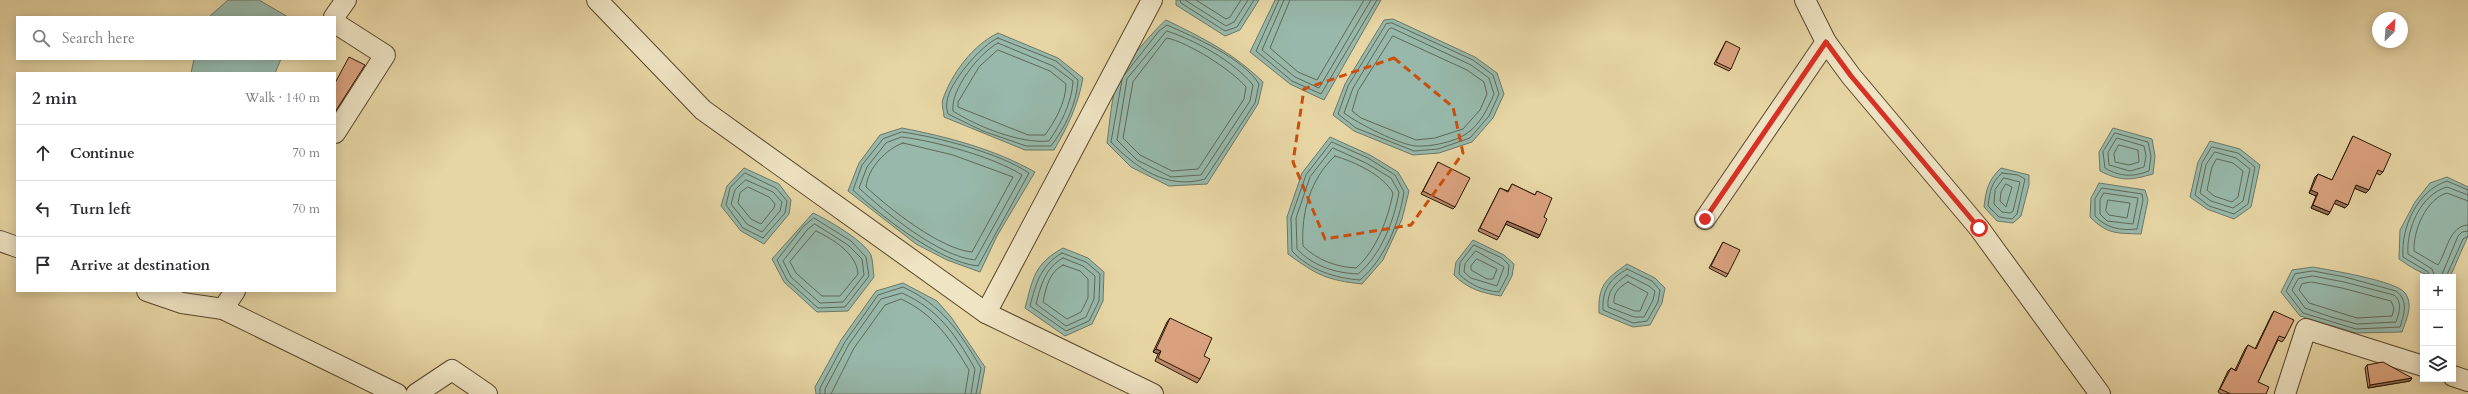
<!DOCTYPE html>
<meta charset="utf-8">
<style>
:root{--surface:#fff;--page:#f2f2f3;--text:#2b2b33;--muted:#7c7c81;--line:#e1e1e2}
body{margin:0;font-family:Cardo,serif;background:var(--page);color:var(--text)}
.controls{position:absolute;right:12px;bottom:12px;display:grid;overflow:hidden;border-radius:0px;box-shadow:0 2px 10px #0003}
.controls button{width:36px;height:36px;display:grid;place-items:center;padding:0;border:0;border-bottom:1px solid var(--line);background:var(--surface);color:var(--text);font:20px sans-serif}
.compass{position:absolute;left:2372px;top:12px;width:36px;height:36px;border-radius:50%;background:var(--surface);box-shadow:0 2px 10px #0003;rotate:25deg}
.stop{position:absolute;width:12px;height:12px;margin:-9px;border:3px solid #d93025;border-radius:50%;background:#fff}
.stop.end{background:#d93025;border-color:#fff;box-shadow:0 1px 4px #0008}
.list{margin:0;padding:0;list-style:none}
h2{display:flex;justify-content:space-between;align-items:center;height:52px;margin:0;padding:0 16px;font-size:17px}
h2 small{font-size:13px;font-weight:400;color:var(--muted)}
.list li{display:grid;grid-template-columns:26px 1fr auto;gap:12px;align-items:center;box-sizing:border-box;height:56px;padding:0 16px;border-top:1px solid var(--line)}
.list b{display:block;font-size:15px;white-space:nowrap}
.list em{font-size:13px;font-style:normal;color:var(--muted)}
.icon{flex:none;width:22px;height:22px;fill:none;stroke:currentColor;stroke-width:2;stroke-linecap:round;stroke-linejoin:round}
.map{position:relative;flex:none;width:2468px;height:394px;overflow:hidden}
.search{position:absolute;background:var(--surface);box-shadow:0 2px 10px #0003;left:16px;top:16px;width:320px;height:44px;display:flex;align-items:center;gap:10px;box-sizing:border-box;padding:0 14px;border-radius:0px;color:var(--muted);font-size:15px}
.panel{position:absolute;background:var(--surface);box-shadow:0 2px 10px #0003;left:16px;top:72px;width:320px;height:220px;border-radius:0px}
.map>svg:first-child{display:block}
.water{fill:#97b8aa;stroke:#6b7867}
.lines{fill:none;stroke-linecap:round;stroke-linejoin:round}
.shore{stroke:#606856;stroke-width:1}
.street-casing{stroke:#59472b;stroke-width:22}
.street{stroke:#efe4c4;stroke-width:20}
.wall{fill:#bb8a6c;stroke:#2a1803}
.shaded-wall{fill:#997158;stroke:#2a1803}
.building{fill:#daa17e;stroke:#2a1803}
.route{stroke:#d93025;stroke-width:5}
.marked{fill:none;stroke:#cc4f0b;stroke-width:3;stroke-dasharray:8 5;stroke-linejoin:round}
</style>
<div class="map">
<svg width="2468" height="394" viewBox="0 0 2468 394">
<rect width="100%" height="100%" fill="#e7d5a4"/>
<filter id="stains"><feTurbulence type="fractalNoise" baseFrequency=".005" numOctaves="4"/><feColorMatrix values="0 0 0 0 .2 0 0 0 0 .09 0 0 0 0 .02 0 0 0 .5 -.17"/></filter>
<radialGradient id="worn" r=".72"><stop offset=".6" stop-color="#630" stop-opacity="0"/><stop offset="1" stop-color="#630" stop-opacity=".3"/></radialGradient>
<!-- water -->
<g class="water">
<path d="M228,0H259L288,17H209Z"/>
<path d="M1176,0H1259L1240,30L1225,36L1176,5Z"/>
<path d="M1275,0H1381L1324,100L1290,84L1250,52Z"/>
<path d="M1393,19L1475,57L1497,73L1504,94L1493,118L1472,142L1439,153L1413,155L1354,131L1333,115L1345,84L1384,20Z"/>
<path d="M1166,20C1203,38 1233,53 1263,82L1258,104L1207,184L1169,186L1131,167L1107,143C1110,122 1111,97 1119,76C1121,68 1158,26 1166,20Z"/>
<path d="M998,33L1058,58L1083,78C1078,105 1068,126 1054,150H1025L944,117C944,112 941,104 943,99C952,73 973,45 998,33Z"/>
<path d="M194,59H281L275,73H191Z"/>
<path d="M902,128C948,137 994,149 1035,172L997,236L980,272L947,260L916,244L848,191L859,163L880,135Z"/>
<path d="M2113,128L2152,139L2155,156L2153,174C2131,180 2122,182 2100,171L2099,152Z"/>
<path d="M1330,137L1370,155L1398,172L1409,191L1402,219L1383,260L1362,284C1326,280 1317,275 1288,254L1287,217L1302,173Z"/>
<path d="M2210,141L2240,149L2260,165L2251,207L2234,219L2207,209L2190,197L2198,162Z"/>
<path d="M744,168L779,184L791,200L789,214L764,244L741,231L721,206L727,186Z"/>
<path d="M2001,168L2029,175V185L2021,216L2013,223L1997,221L1984,207C1986,190 1988,180 2001,168Z"/>
<path d="M2447,177L2468,187V236L2450,277C2426,277 2418,272 2399,259L2400,230L2415,202L2430,183Z"/>
<path d="M2099,183L2145,190L2148,200L2141,234C2117,233 2108,235 2090,217L2091,198Z"/>
<path d="M813,213C828,220 863,240 871,255C873,261 873,271 874,277L848,311L817,312L784,282L772,259Z"/>
<path d="M1473,240L1504,255L1514,264L1512,276L1501,296C1482,293 1468,289 1454,275L1456,262Z"/>
<path d="M1063,248L1088,258L1104,272L1103,301L1092,324L1065,336L1025,308C1033,278 1034,264 1063,248Z"/>
<path d="M1627,264L1655,278L1665,288L1662,303L1650,325L1633,327L1599,313C1598,285 1605,280 1627,264Z"/>
<path d="M2313,267C2329,270 2397,281 2405,293C2414,305 2406,320 2402,332L2356,333L2300,316L2281,292L2292,270Z"/>
<path d="M903,283L937,301L951,317L985,367L980,394H816L815,387L841,340L876,291Z"/>
</g>
<g class="lines">
<!-- shore -->
<g class="shore">
<path d="M1180,0L1181,3L1225,31L1237,27L1254,0"/>
<path d="M1185,0L1226,26L1234,22L1248,0"/>
<path d="M1196,0L1226,19L1230,17L1241,0"/>
<path d="M1279,0L1256,51L1292,81L1321,94L1377,0"/>
<path d="M1284,0L1262,50L1295,77L1319,88L1371,0"/>
<path d="M1290,0L1270,48L1298,72L1317,80L1364,0"/>
<path d="M1392,23L1473,60L1493,75L1499,94L1489,116L1470,138L1438,149L1414,151L1356,128L1338,114L1348,86L1386,24Z"/>
<path d="M1392,28L1471,65L1489,78L1494,94C1488,108 1480,125 1466,134C1454,142 1431,147 1416,146C1400,145 1357,123 1344,113L1353,88L1389,29Z"/>
<path d="M1167,31C1197,41 1233,61 1253,85L1250,101L1201,175L1171,177L1137,160L1117,140L1127,79Z"/>
<path d="M1393,36L1467,70L1484,82L1487,94L1480,110L1463,129L1435,138L1416,140L1361,118L1352,111L1358,91Z"/>
<path d="M998,38L1056,61L1078,80C1077,103 1065,128 1051,146H1026L983,131L948,114C947,110 946,106 947,102C948,84 981,45 998,38Z"/>
<path d="M1167,38C1188,42 1233,71 1246,87L1244,99L1198,169L1172,171L1140,155L1123,138L1133,82Z"/>
<path d="M998,43L1053,66L1073,81C1072,102 1061,124 1049,141C1020,144 976,126 953,111C950,90 980,52 998,43Z"/>
<path d="M998,50L1050,71L1066,84C1066,102 1055,121 1045,135H1028L958,107V102L979,67Z"/>
<path d="M1122,80L1111,142C1136,168 1167,190 1205,179L1255,103L1259,84C1243,58 1194,37 1167,25L1159,31L1125,74"/>
<path d="M902,132C938,137 999,153 1029,173L978,266C939,262 881,216 853,190L862,165L883,139Z"/>
<path d="M2115,133L2148,142L2151,156L2149,171C2133,177 2120,177 2105,168L2103,152Z"/>
<path d="M902,137C935,141 994,157 1022,175L975,260C938,256 886,213 859,188L867,167L886,143Z"/>
<path d="M2117,138L2144,146L2146,156L2144,167L2130,171L2109,165L2108,153Z"/>
<path d="M1332,142L1368,158L1395,175L1404,192C1399,223 1385,259 1360,280C1334,278 1310,270 1292,251L1291,218L1306,175Z"/>
<path d="M903,143L953,155L1013,177L972,252C940,249 890,209 866,187C868,168 886,149 903,143Z"/>
<path d="M2119,145L2138,150L2139,162L2129,165L2115,162L2114,154Z"/>
<path d="M2212,147L2238,153L2255,167L2248,204L2234,214L2209,206L2195,195L2202,163Z"/>
<path d="M1333,148L1366,163L1391,178L1399,192C1394,221 1381,255 1358,274C1335,273 1313,266 1297,249L1296,218L1310,177Z"/>
<path d="M2215,152L2236,158L2250,169L2243,201L2233,208L2211,201L2200,193L2206,165Z"/>
<path d="M1335,156C1355,162 1383,175 1393,193C1388,219 1376,251 1356,268C1336,267 1317,260 1303,246C1301,213 1310,179 1335,156Z"/>
<path d="M2217,159L2233,163L2243,171L2238,197L2232,202L2214,196L2207,190L2212,167Z"/>
<path d="M745,173L776,188L787,201L785,213L763,238L743,228L726,205L730,188Z"/>
<path d="M2002,173L2018,175L2025,179L2017,214L2012,219L1999,217L1988,206C1990,191 1991,183 2002,173Z"/>
<path d="M2004,178L2020,182L2013,211L2010,213L2002,212L1994,204L1995,190Z"/>
<path d="M746,180L773,192L782,202L780,211L762,232L747,224L731,204L735,190Z"/>
<path d="M2006,184L2012,187L2006,207L2000,201L2001,192Z"/>
<path d="M748,187L769,197L775,204L774,208L761,224L751,219L738,203L740,193Z"/>
<path d="M2102,188L2142,194L2143,200L2137,229C2121,231 2106,228 2095,216V199Z"/>
<path d="M2104,193L2138,198L2133,224L2107,221L2100,214V200Z"/>
<path d="M2108,200L2130,203L2127,218L2109,215L2106,211Z"/>
<path d="M2468,201L2447,193C2426,199 2413,231 2414,251L2438,265C2447,251 2449,226 2468,225"/>
<path d="M814,218L851,241L866,257L869,276L845,307L818,308L787,280L777,260L803,227Z"/>
<path d="M815,224L848,245L862,259L864,275L843,302L820,303L791,277L783,261L807,230Z"/>
<path d="M816,231C833,239 857,254 858,274L840,296H822L796,273L790,262Z"/>
<path d="M1474,245L1502,258L1509,265L1508,275L1499,292C1484,291 1470,285 1459,274L1460,263Z"/>
<path d="M1476,251L1504,267L1497,286L1471,278L1464,272L1465,264Z"/>
<path d="M1062,253L1086,262L1100,274L1099,301L1089,321L1066,331L1030,306C1036,283 1041,265 1062,253Z"/>
<path d="M1063,258L1083,266L1095,276L1094,299L1086,317L1066,326L1036,304C1041,285 1045,268 1063,258Z"/>
<path d="M1477,259L1497,269L1493,279H1487L1471,270V266Z"/>
<path d="M1063,265L1080,271L1088,279V298L1081,312L1067,319L1043,302C1046,288 1049,272 1063,265Z"/>
<path d="M1627,269L1652,281L1660,290L1658,302L1647,321L1633,323L1603,310C1602,289 1610,279 1627,269Z"/>
<path d="M2313,271L2345,277L2396,291C2409,301 2404,314 2400,327L2356,329L2303,313L2286,291L2295,274Z"/>
<path d="M1627,275L1649,286L1655,291L1653,300L1644,317H1634L1608,307C1607,291 1614,284 1627,275Z"/>
<path d="M2313,276L2344,282L2394,295C2403,302 2399,313 2396,322L2357,324L2331,317L2305,308L2292,290L2298,279Z"/>
<path d="M2430,277L2428,272L2403,257C2401,227 2417,191 2447,181L2468,190"/>
<path d="M2435,277L2432,269L2408,254C2406,229 2421,194 2447,187L2468,195"/>
<path d="M2441,277L2458,236L2462,232L2468,231"/>
<path d="M2446,277L2463,239L2468,236"/>
<path d="M1628,282L1648,293L1640,311H1635L1614,303C1613,293 1619,287 1628,282Z"/>
<path d="M2312,282L2342,288L2391,301L2394,308L2392,316L2357,318L2309,303L2299,290L2302,284Z"/>
<path d="M820,394V388L845,342L878,295L903,287C942,305 959,331 981,368L976,394"/>
<path d="M825,394V389L849,344L881,299L902,293C938,309 956,335 975,369L971,394"/>
<path d="M831,394L854,348L885,305L901,299C934,314 951,340 969,370L965,394"/>
</g>
<defs>
<g id="street">
<path d="M597,0L703,110L986,313L1153,394"/>
<path d="M1805,0L1826,42"/>
<path d="M334,17L346,0"/>
<path d="M335,23L385,55L335,133"/>
<path d="M1705,219L1826,42L1851,76L1979,228L2100,394"/>
<path d="M0,241L17,247"/>
<path d="M147,291L182,303L223,309L235,291"/>
<path d="M223,309L397,394"/>
<path d="M986,313L1152,0"/>
<path d="M2453,376L2468,381"/>
<path d="M416,394L452,370L487,394"/>
<path d="M2285,394L2306,329L2423,366"/>
</g>
</defs>
<!-- street casing -->
<use href="#street" class="street-casing"/>
<!-- street -->
<use href="#street" class="street"/>
</g>
<!-- wall -->
<g class="wall">
<path d="M1726,41L1731,69L1729,71L1714,64Z"/>
<path d="M2353,136L2383,172L2380,175L2376,173L2369,190L2366,193L2354,188L2348,205L2345,208L2334,203L2330,212L2328,215L2311,208L2316,196L2309,193L2315,177L2318,174L2332,180L2351,140Z"/>
<path d="M1438,162L1455,207L1453,209L1421,194Z"/>
<path d="M1512,184L1535,195L1537,191L1544,217L1540,235L1538,238L1506,224L1497,240L1478,231L1500,188L1508,191Z"/>
<path d="M1723,242L1728,274L1726,277L1709,268Z"/>
<path d="M2274,311L2285,338L2282,342L2278,340L2258,382L2266,394H2221L2218,392L2228,371L2231,368L2235,370L2245,349L2248,345L2255,349L2272,314Z"/>
<path d="M1170,318L1204,356L1200,379L1197,383L1155,361L1158,354L1153,352L1167,322Z"/>
<path d="M2367,365L2412,378L2410,381L2368,388L2365,368Z"/>
</g>
<!-- shaded-wall -->
<g class="shaded-wall">
<path d="M2356,185L2369,190L2366,193L2354,188Z"/>
<path d="M2311,190L2318,193L2316,196L2309,193Z"/>
<path d="M2336,200L2348,205L2345,208L2333,203Z"/>
<path d="M2313,205L2330,212L2328,215L2311,208Z"/>
<path d="M1507,221L1540,235L1538,238L1505,224Z"/>
<path d="M1156,349L1161,351L1158,354L1153,352Z"/>
<path d="M2412,378L2410,381L2368,388L2370,385Z"/>
</g>
<!-- building -->
<g class="building">
<path d="M1726,41L1740,48L1731,69L1716,62Z"/>
<path d="M349,57L365,65L335,112V83Z"/>
<path d="M2353,136L2391,154L2383,172L2378,170L2369,190L2356,185L2348,205L2336,200L2330,212L2313,205L2318,193L2311,190L2318,174L2332,180Z"/>
<path d="M1438,162L1470,178L1455,207L1423,191Z"/>
<path d="M1512,184L1535,195L1537,191L1552,198L1544,217L1547,219L1540,235L1507,221L1499,237L1480,228L1500,188L1508,192Z"/>
<path d="M1723,242L1740,250L1728,274L1711,266Z"/>
<path d="M2274,311L2294,320L2285,338L2279,336L2258,382L2269,387L2266,394H2231L2220,389L2231,368L2236,371L2248,345L2256,349Z"/>
<path d="M1170,318L1212,338L1204,356L1210,359L1200,379L1158,358L1161,351L1156,349Z"/>
<path d="M2383,362L2412,378L2370,385L2367,365Z"/>
</g>
<g class="lines">
<!-- route -->
<path class="route" d="M1705,219L1826,42L1851,76L1979,228"/>
</g>
<!-- marked area -->
<path class="marked" d="M1394,58L1453,107L1463,153L1411,225L1325,239L1293,162L1304,89Z"/>
<rect width="100%" height="100%" filter="url(#stains)"/>
<rect width="100%" height="100%" fill="url(#worn)"/>
</svg>
<div class="controls">
<button>+</button>
<button>−</button>
<button><svg class="icon" aria-label="layers" viewBox="0 0 24 24"><path d="M12 4l9 5-9 5-9-5zM3 14l9 5 9-5"/></svg></button>
</div>
<svg class="compass" viewBox="-18 -18 36 36"><path d="M0-13l5 13h-10z" fill="#e53935"/><path d="M0 13l5-13h-10z" fill="#7c7c81"/></svg>
<div class="stop" style="left:1979px;top:228px"></div>
<div class="stop end" style="left:1705px;top:219px"></div>
<div class="search"><svg class="icon" aria-label="search" viewBox="0 0 24 24"><circle cx="10" cy="10" r="6"/><path d="M15 15l6 6"/></svg>Search here</div>
<section class="panel">
<h2>2 min<small>Walk · 140 m</small></h2>
<ul class="list">
<li><svg class="icon" aria-label="ahead" viewBox="0 0 24 24"><path d="M12 20V5M6 11l6-6 6 6"/></svg><div><b>Continue</b></div><em>70 m</em></li>
<li><svg class="icon" aria-label="left" viewBox="0 0 24 24"><path d="M17 20v-9H6M10 6l-5 5 5 5"/></svg><div><b>Turn left</b></div><em>70 m</em></li>
<li><svg class="icon" aria-label="arrive" viewBox="0 0 24 24"><path d="M6 21V4h12l-3 4 3 4H6"/></svg><div><b>Arrive at destination</b></div></li>
</ul>
</section>
</div>
